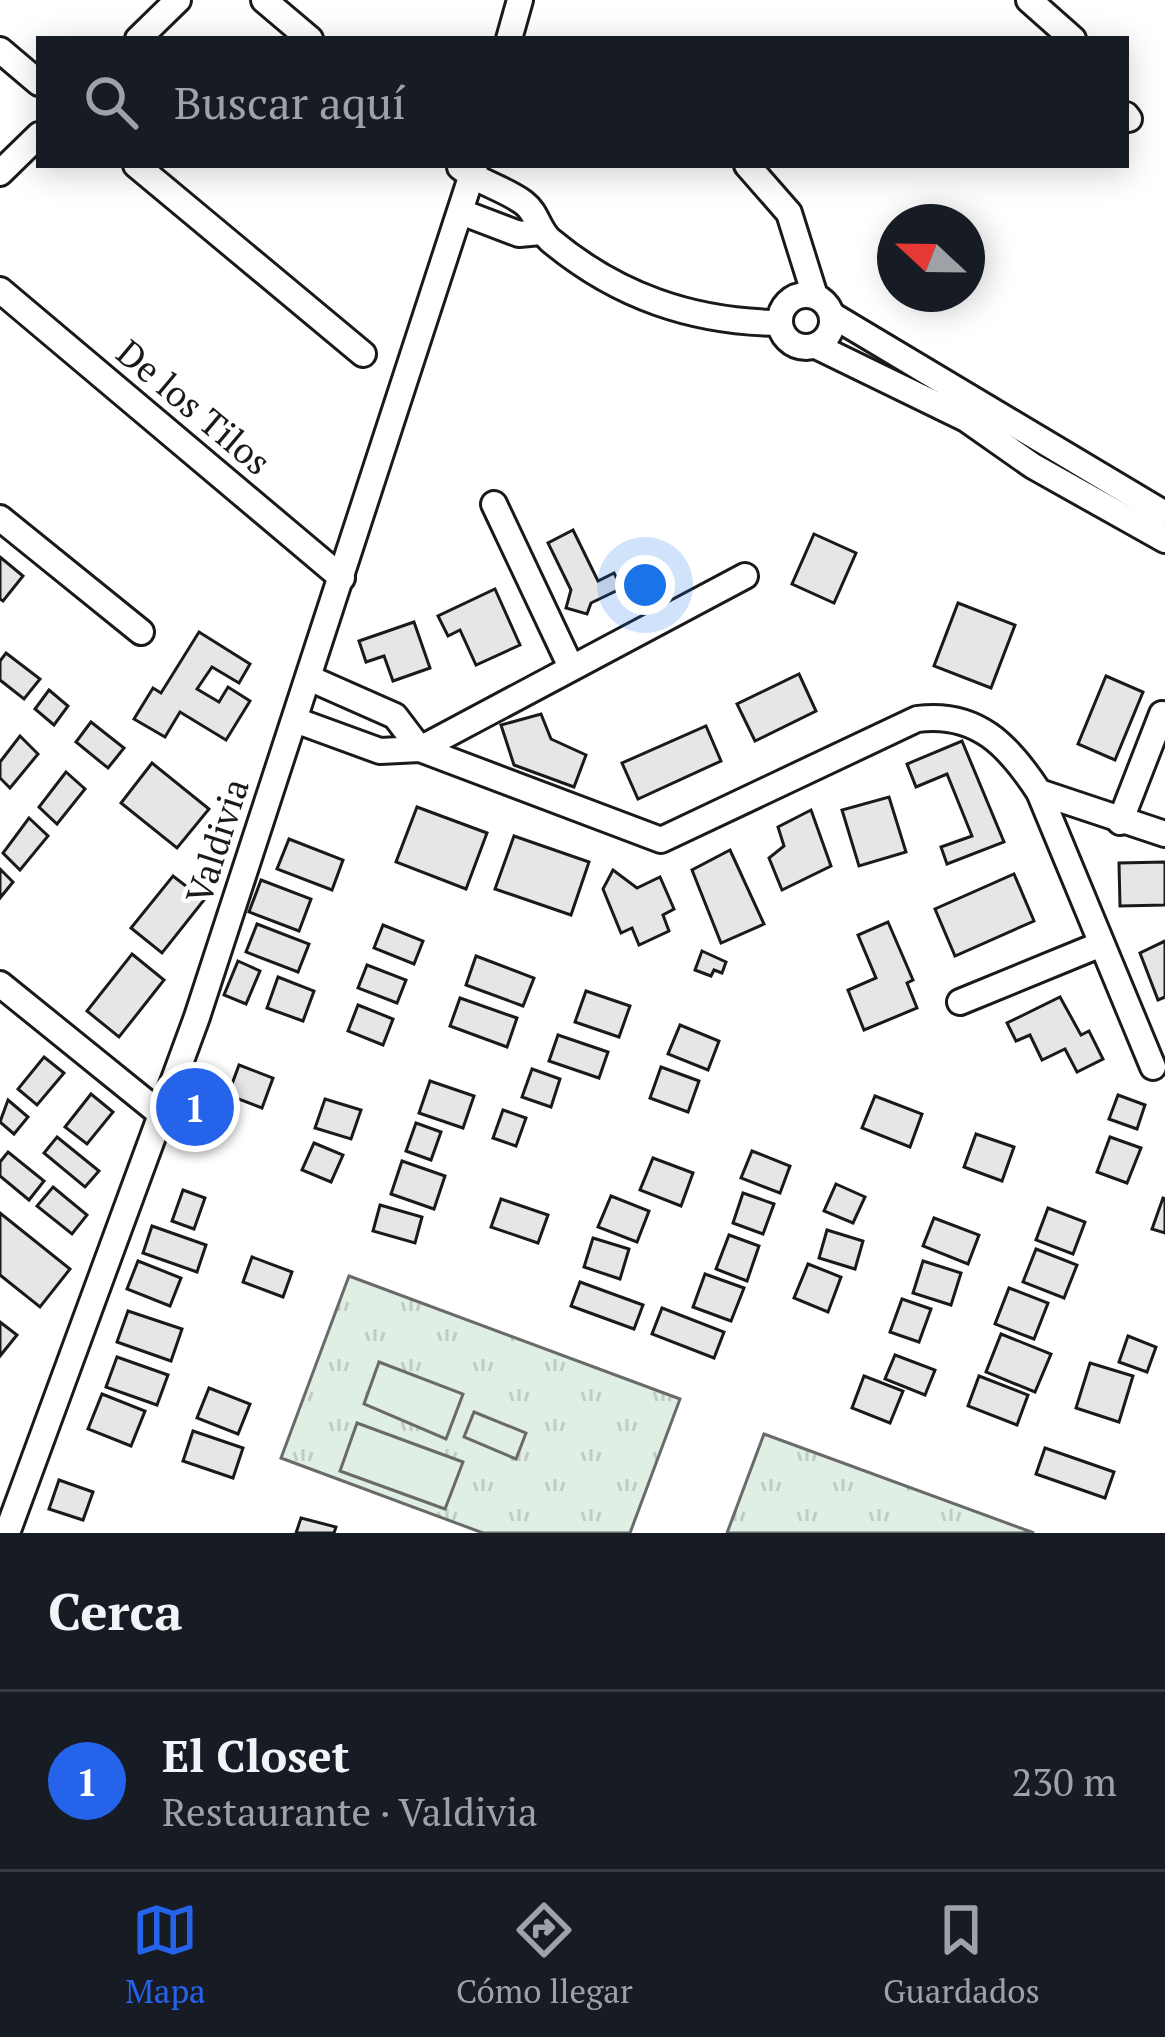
<!DOCTYPE html>
<html lang="es">
<meta charset="utf-8">
<style>
:root{--surface:#171b24;--page:#242831;--text:#f1f3f6;--muted:#9ea1a6;--line:#363941;--accent:#2563eb}
body{margin:0;font-family:"PT Serif",serif;background:var(--page);color:var(--text)}
.compass{position:absolute;left:877px;top:204px;width:108px;height:108px;border-radius:50%;background:var(--surface);box-shadow:0 6px 30px #0003;rotate:292deg}
.you{position:absolute;left:645px;top:585px;width:42px;height:42px;margin:-30px;border:9px solid #fff;border-radius:50%;background:#1a73e8;box-shadow:0 0 0 18px #1a73e833}
.badge{display:grid;place-items:center;width:78px;height:78px;border-radius:50%;background:var(--accent);color:#fff;font-size:39px;font-weight:700}
.pin{position:absolute;translate:-50% -50%;border:6px solid #fff;box-shadow:0 3px 12px #0006}
.list{margin:0;padding:0;list-style:none}
h2{display:flex;justify-content:space-between;align-items:center;height:156px;margin:0;padding:0 48px;font-size:51px}
h2 small{font-size:39px;font-weight:400;color:var(--muted)}
.list li{display:grid;grid-template-columns:78px 1fr auto;gap:36px;align-items:center;box-sizing:border-box;height:180px;padding:0 48px;border-top:3px solid var(--line)}
.list b{display:block;font-size:45px;white-space:nowrap}
.list p{margin:0;font-size:39px;white-space:nowrap;color:var(--muted)}
.list em{font-size:39px;font-style:normal;color:var(--muted)}
.icon{flex:none;width:66px;height:66px;fill:none;stroke:currentColor;stroke-width:2;stroke-linecap:round;stroke-linejoin:round}
.map{position:relative;flex:none;width:1165px;height:1533px;overflow:hidden}
.search{position:absolute;background:var(--surface);box-shadow:0 6px 30px #0003;left:36px;right:36px;top:36px;height:132px;display:flex;align-items:center;gap:30px;box-sizing:border-box;padding:0 42px;border-radius:0px;color:var(--muted);font-size:45px}
.sheet{height:336px;background:var(--surface)}
nav{display:flex;justify-content:space-around;align-items:center;box-sizing:border-box;height:168px;border-top:3px solid var(--line);background:var(--surface);font-size:33px;color:var(--muted)}
nav a{display:grid;justify-items:center;gap:6px}
nav .on{color:var(--accent)}
.map>svg:first-child{display:block}
.park{fill:url(#park-tufts);stroke:#6a6a6a;stroke-width:3}
.garden{fill:#e0efe3;stroke:#6a6a6a;stroke-width:3}
.building{fill:#e6e6e6;stroke:#1a1a1a;stroke-width:3}
.lines{fill:none;stroke-linecap:round;stroke-linejoin:round}
.minor-casing{stroke:#1a1a1a;stroke-width:30}
.minor{stroke:#fff;stroke-width:24}
.labels{text-anchor:middle;stroke-width:9;stroke-linejoin:round;paint-order:stroke}
.street-label{font-size:36px;fill:#1a1a1a;stroke:#fff}
</style>
<div class="map">
<svg width="1165" height="1533" viewBox="0 0 1165 1533">
<defs>
<pattern id="park-tufts" width="24" height="20" patternUnits="userSpaceOnUse" patternTransform="scale(3)"><rect width="24" height="20" fill="#e0efe3"/><path d="M3 7l-1-3M5 7V3M7 7l1-3M15 17l-1-3M17 17v-4M19 17l1-3" fill="none" stroke="#c0ccc2"/></pattern>
</defs>
<rect width="100%" height="100%" fill="#fff"/>
<!-- park -->
<g class="park">
<path d="M349,1276L680,1399L630,1533H483L281,1458Z"/>
<path d="M764,1434L1034,1533H727Z"/>
</g>
<!-- garden -->
<g class="garden">
<path d="M379,1362L463,1394L446,1439L364,1404Z"/>
<path d="M474,1412L526,1433L516,1459L464,1437Z"/>
<path d="M357,1423L463,1462L445,1509L340,1471Z"/>
</g>
<!-- building -->
<g class="building">
<path d="M573,530L598,581L614,573L622,588L591,603L587,614L566,608L571,590L548,543Z"/>
<path d="M814,534L856,553L834,603L792,584Z"/>
<path d="M0,557L23,576L3,601L0,599Z"/>
<path d="M495,589L520,645L476,665L460,630L448,636L438,616Z"/>
<path d="M958,603L1015,625L991,688L934,666Z"/>
<path d="M414,622L430,668L393,681L384,656L366,662L359,641Z"/>
<path d="M199,632L250,664L239,683L212,667L197,689L219,702L228,687L250,701L226,740L180,712L165,737L134,719L153,688L161,693Z"/>
<path d="M6,653L40,679L24,699L0,680V661Z"/>
<path d="M799,674L816,711L755,741L737,704Z"/>
<path d="M1106,676L1143,692L1115,760L1078,744Z"/>
<path d="M49,690L68,706L54,725L35,709Z"/>
<path d="M541,714L551,739L586,755L574,787L514,765L501,725Z"/>
<path d="M91,722L124,748L108,768L76,742Z"/>
<path d="M706,726L721,761L638,799L622,763Z"/>
<path d="M20,736L38,754L10,788L0,778V762Z"/>
<path d="M962,741L1004,842L947,864L941,847L972,836L947,774L916,787L907,764Z"/>
<path d="M152,763L209,809L177,848L121,803Z"/>
<path d="M66,772L85,789L57,824L39,807Z"/>
<path d="M889,797L906,852L859,866L842,810Z"/>
<path d="M417,807L487,833L466,889L396,862Z"/>
<path d="M811,810L831,866L782,890L769,858L784,846L778,827Z"/>
<path d="M29,818L48,836L20,870L3,853Z"/>
<path d="M514,836L589,862L571,915L495,889Z"/>
<path d="M289,839L343,860L332,890L277,869Z"/>
<path d="M730,850L764,924L721,943L692,870Z"/>
<path d="M1165,862V905L1120,906L1119,863Z"/>
<path d="M0,869L13,882L0,898Z"/>
<path d="M613,870L637,888L660,877L674,909L663,915L669,931L639,945L632,928L621,933L603,889Z"/>
<path d="M1014,874L1034,921L955,956L935,909Z"/>
<path d="M173,876L204,900L162,953L131,928Z"/>
<path d="M261,880L311,899L299,931L249,912Z"/>
<path d="M888,922L913,980L907,983L917,1008L864,1030L848,990L876,978L858,935Z"/>
<path d="M257,924L309,944L298,972L246,952Z"/>
<path d="M383,925L423,941L414,964L374,948Z"/>
<path d="M1165,941V997L1158,1000L1140,953Z"/>
<path d="M702,951L726,962L722,973L714,970L711,976L695,970Z"/>
<path d="M132,954L164,980L119,1037L87,1011Z"/>
<path d="M476,956L534,978L523,1006L466,985Z"/>
<path d="M238,961L260,971L246,1004L224,995Z"/>
<path d="M367,965L406,980L397,1003L358,988Z"/>
<path d="M278,977L314,991L303,1021L267,1008Z"/>
<path d="M586,991L630,1006L619,1037L575,1022Z"/>
<path d="M1060,997L1081,1035L1089,1031L1103,1059L1077,1072L1065,1049L1042,1060L1030,1035L1016,1041L1007,1023Z"/>
<path d="M460,998L517,1018L507,1047L450,1026Z"/>
<path d="M358,1005L393,1019L383,1045L348,1031Z"/>
<path d="M680,1025L719,1041L708,1070L668,1054Z"/>
<path d="M558,1035L608,1052L599,1078L549,1061Z"/>
<path d="M44,1057L64,1073L37,1105L18,1089Z"/>
<path d="M239,1065L273,1078L262,1108L228,1095Z"/>
<path d="M661,1067L699,1081L688,1112L650,1098Z"/>
<path d="M532,1069L560,1079L551,1107L522,1097Z"/>
<path d="M430,1081L474,1096L463,1128L419,1113Z"/>
<path d="M91,1094L113,1112L87,1144L65,1127Z"/>
<path d="M1118,1095L1145,1105L1137,1129L1109,1119Z"/>
<path d="M875,1096L922,1114L910,1147L862,1128Z"/>
<path d="M325,1099L361,1110L351,1139L315,1128Z"/>
<path d="M8,1100L28,1117L14,1134L0,1122Z"/>
<path d="M503,1110L526,1118L516,1146L493,1138Z"/>
<path d="M416,1123L441,1132L431,1160L406,1151Z"/>
<path d="M976,1134L1014,1147L1002,1181L964,1167Z"/>
<path d="M57,1137L99,1171L85,1187L44,1153Z"/>
<path d="M1110,1137L1141,1148L1127,1183L1097,1172Z"/>
<path d="M314,1143L343,1155L331,1182L302,1170Z"/>
<path d="M752,1151L790,1166L780,1193L741,1178Z"/>
<path d="M8,1152L44,1181L29,1200L0,1176V1162Z"/>
<path d="M653,1158L693,1173L681,1206L640,1190Z"/>
<path d="M402,1161L445,1176L434,1209L391,1194Z"/>
<path d="M836,1184L865,1197L853,1223L824,1211Z"/>
<path d="M53,1187L87,1215L72,1234L37,1206Z"/>
<path d="M183,1190L205,1198L194,1229L172,1221Z"/>
<path d="M743,1193L774,1204L763,1234L733,1223Z"/>
<path d="M611,1196L649,1211L637,1242L598,1227Z"/>
<path d="M1163,1198L1165,1199V1233L1152,1229Z"/>
<path d="M501,1199L548,1215L538,1243L491,1227Z"/>
<path d="M380,1205L422,1217L415,1243L373,1231Z"/>
<path d="M1048,1208L1085,1222L1073,1254L1036,1240Z"/>
<path d="M0,1213L70,1269L40,1307L0,1275Z"/>
<path d="M934,1218L979,1235L968,1264L923,1246Z"/>
<path d="M152,1226L206,1245L197,1272L143,1253Z"/>
<path d="M827,1230L863,1241L855,1269L819,1258Z"/>
<path d="M729,1235L759,1246L747,1281L716,1269Z"/>
<path d="M593,1238L629,1249L620,1279L584,1267Z"/>
<path d="M1036,1249L1077,1265L1064,1298L1023,1282Z"/>
<path d="M252,1257L292,1272L283,1297L243,1282Z"/>
<path d="M138,1261L181,1278L170,1306L127,1289Z"/>
<path d="M923,1261L961,1273L951,1305L913,1293Z"/>
<path d="M808,1264L841,1277L828,1312L794,1298Z"/>
<path d="M705,1274L744,1288L731,1321L693,1307Z"/>
<path d="M580,1282L643,1305L634,1329L571,1306Z"/>
<path d="M1009,1288L1048,1303L1034,1339L995,1324Z"/>
<path d="M902,1299L931,1309L919,1342L890,1332Z"/>
<path d="M662,1308L724,1332L714,1358L652,1334Z"/>
<path d="M128,1311L182,1329L171,1361L117,1342Z"/>
<path d="M0,1322L17,1335L0,1356Z"/>
<path d="M1001,1334L1051,1354L1035,1392L986,1372Z"/>
<path d="M1128,1336L1156,1347L1147,1372L1119,1362Z"/>
<path d="M895,1355L935,1370L925,1395L885,1379Z"/>
<path d="M117,1357L168,1375L157,1405L106,1387Z"/>
<path d="M1090,1363L1133,1376L1119,1422L1076,1408Z"/>
<path d="M864,1376L903,1391L890,1423L852,1408Z"/>
<path d="M979,1376L1028,1395L1017,1425L968,1406Z"/>
<path d="M209,1388L250,1404L238,1434L197,1418Z"/>
<path d="M102,1394L145,1411L131,1446L88,1429Z"/>
<path d="M193,1431L243,1448L233,1478L183,1461Z"/>
<path d="M1045,1448L1114,1472L1105,1498L1036,1474Z"/>
<path d="M59,1480L93,1492L83,1520L49,1509Z"/>
<path d="M301,1518L336,1527L334,1533H296Z"/>
</g>
<g class="lines">
<defs>
<g id="minor">
<path d="M264,0L310,39"/>
<path d="M1029,0L1073,39"/>
<path d="M138,39L178,0"/>
<path d="M509,39L520,0"/>
<path d="M0,50L39,83"/>
<path d="M1126,115L1129,119"/>
<path d="M136,165L363,354"/>
<path d="M747,165L789,213L815,296"/>
<path d="M460,167C479,183 504,188 524,203C537,213 538,229 550,240C617,296 692,322 780,323"/>
<path d="M0,173L39,135"/>
<path d="M461,212L519,234L541,232"/>
<path d="M0,290L342,578"/>
<circle cx="806" cy="321" r="26"/>
<path d="M832,315L1165,514"/>
<path d="M816,346L966,419L1033,466L1165,540"/>
<path d="M494,504L570,665"/>
<path d="M0,518L141,632"/>
<path d="M309,678L395,716L420,749"/>
<path d="M295,720L380,751L420,749L661,840L917,719C977,711 1009,746 1039,792L1153,1067"/>
<path d="M420,749L745,576"/>
<path d="M1039,792L1165,834"/>
<path d="M1120,822L1162,714"/>
<path d="M0,984L162,1115"/>
<path d="M960,1002L1099,945"/>
<path d="M7,1533L197,1017L475,165"/>
</g>
</defs>
<!-- minor casing -->
<use href="#minor" class="minor-casing"/>
<!-- minor -->
<use href="#minor" class="minor"/>
</g>
<g class="labels">
<!-- street labels -->
<g class="street-label">
<text transform="translate(194 407) rotate(40)" y="13">De los Tilos</text>
<text transform="translate(217 841) rotate(-72)" y="13">Valdivia</text>
</g>
</g>
</svg>
<svg class="compass" viewBox="-18 -18 36 36"><path d="M0-13l5 13h-10z" fill="#e53935"/><path d="M0 13l5-13h-10z" fill="#9ea1a6"/></svg>
<div class="you"></div>
<div class="pin badge" style="left:195px;top:1107px">1</div>
<div class="search"><svg class="icon" aria-label="search" viewBox="0 0 24 24"><circle cx="10" cy="10" r="6"/><path d="M15 15l6 6"/></svg>Buscar aquí</div>
</div>
<section class="sheet">
<h2>Cerca<small></small></h2>
<ul class="list">
<li><span class="badge">1</span><div><b>El Closet</b><p>Restaurante · Valdivia</p></div><em>230 m</em></li>
</ul>
</section>
<nav>
<a class="on"><svg class="icon" aria-label="map" viewBox="0 0 24 24"><path d="M3 6l6-2 6 2 6-2v14l-6 2-6-2-6 2zM9 4v14M15 6v14"/></svg>Mapa</a>
<a><svg class="icon" aria-label="directions" viewBox="0 0 24 24"><path d="M12 3l9 9-9 9-9-9zM9 14v-3h6M13 9l2 2-2 2"/></svg>Cómo llegar</a>
<a><svg class="icon" aria-label="saved" viewBox="0 0 24 24"><path d="M7 4h10v16l-5-4-5 4z"/></svg>Guardados</a>
</nav>
